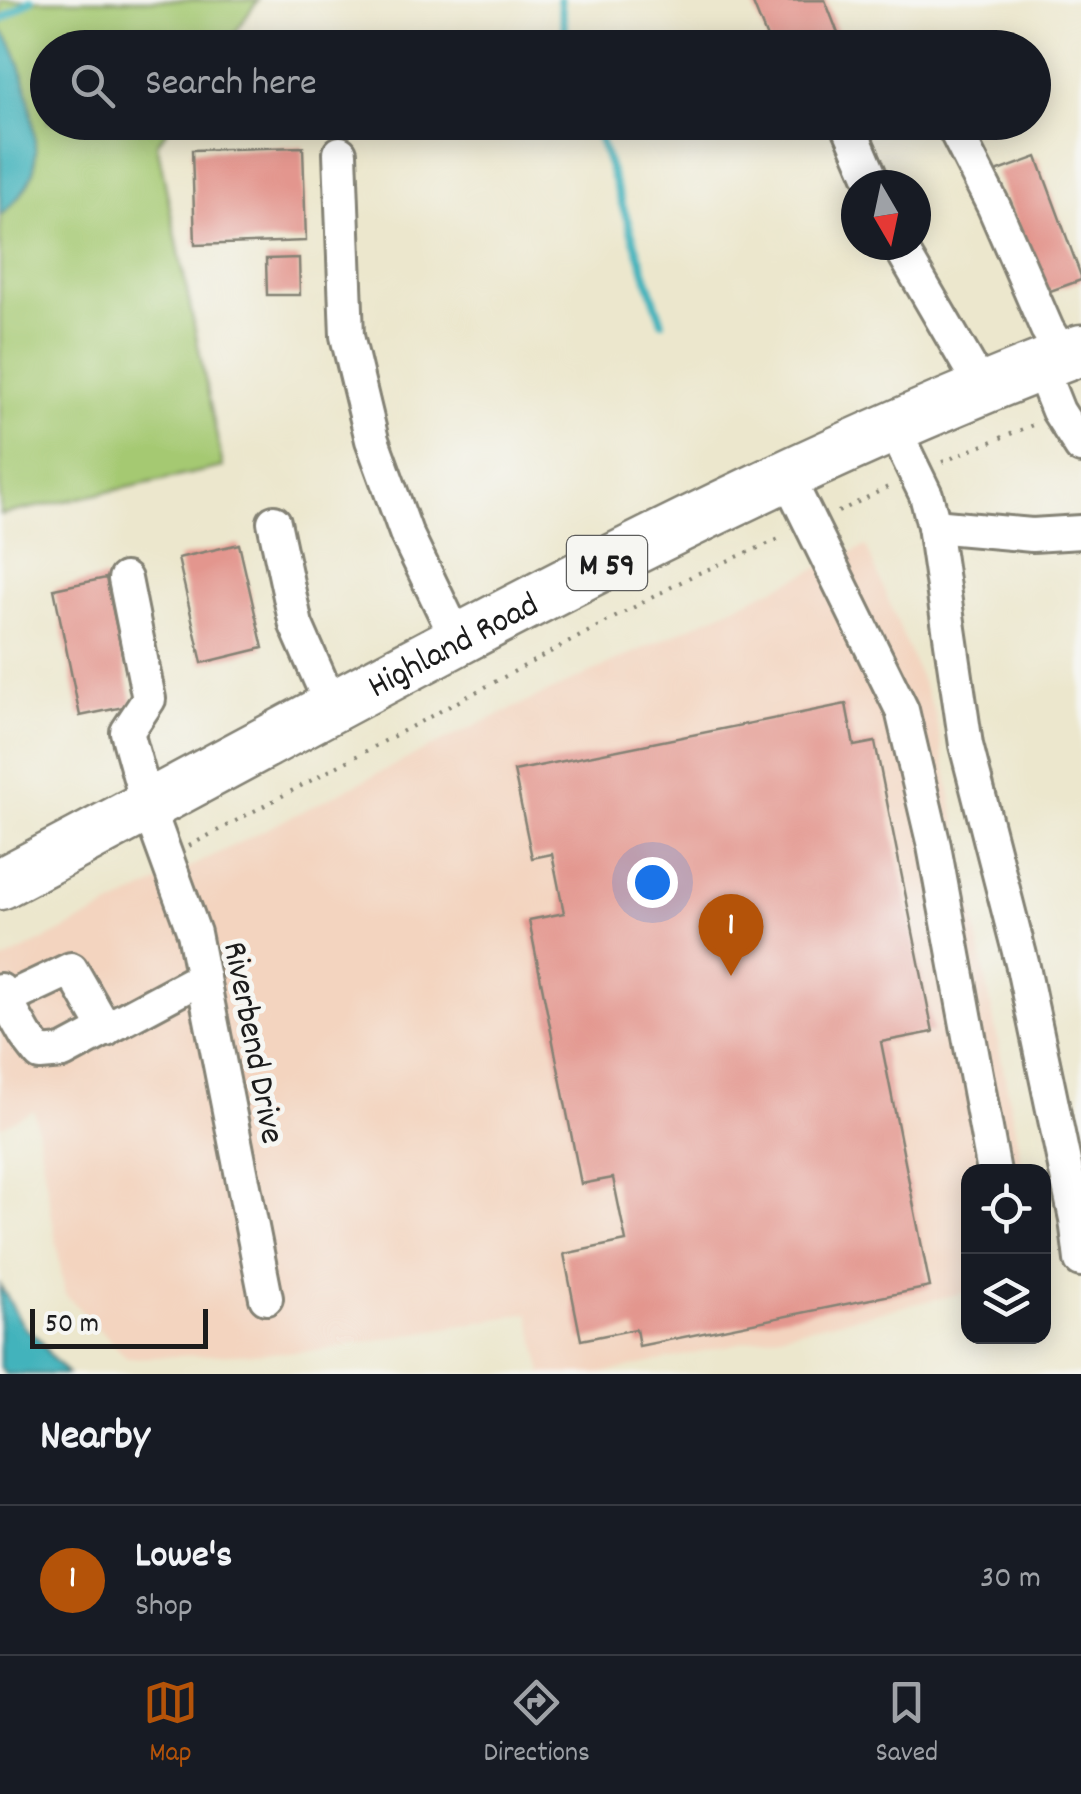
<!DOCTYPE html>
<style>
:root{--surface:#171b24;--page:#242831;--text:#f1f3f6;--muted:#9ea1a6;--line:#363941;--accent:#b45309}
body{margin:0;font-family:Dekko,sans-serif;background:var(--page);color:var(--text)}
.controls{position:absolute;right:30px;bottom:30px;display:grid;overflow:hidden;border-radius:20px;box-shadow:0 5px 25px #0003}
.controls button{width:90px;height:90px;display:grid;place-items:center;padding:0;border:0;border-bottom:2px solid var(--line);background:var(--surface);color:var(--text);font:50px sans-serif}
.compass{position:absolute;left:841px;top:170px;width:90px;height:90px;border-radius:50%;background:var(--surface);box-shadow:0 5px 25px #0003;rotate:171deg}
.scale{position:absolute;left:30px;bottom:25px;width:178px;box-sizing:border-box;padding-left:10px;border:5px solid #1c1c1c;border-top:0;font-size:28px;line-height:35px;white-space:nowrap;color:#1c1c1c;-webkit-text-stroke:8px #f6f6f2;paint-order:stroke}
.you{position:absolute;left:652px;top:882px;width:35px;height:35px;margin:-25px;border:8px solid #fff;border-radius:50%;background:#1a73e8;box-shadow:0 0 0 15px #1a73e833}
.badge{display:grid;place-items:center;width:65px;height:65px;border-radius:50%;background:var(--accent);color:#fff;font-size:32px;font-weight:700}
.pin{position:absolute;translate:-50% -82px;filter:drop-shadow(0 2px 5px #0008)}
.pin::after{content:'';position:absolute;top:52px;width:35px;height:30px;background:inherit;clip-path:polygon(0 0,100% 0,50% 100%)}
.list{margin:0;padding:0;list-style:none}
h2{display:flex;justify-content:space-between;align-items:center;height:130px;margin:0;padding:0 40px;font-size:42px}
h2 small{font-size:32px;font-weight:400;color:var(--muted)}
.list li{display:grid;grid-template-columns:65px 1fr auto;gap:30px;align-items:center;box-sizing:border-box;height:150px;padding:0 40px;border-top:2px solid var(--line)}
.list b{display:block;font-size:38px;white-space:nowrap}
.list p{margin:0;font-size:32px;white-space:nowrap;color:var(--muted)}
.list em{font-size:32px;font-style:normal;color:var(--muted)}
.icon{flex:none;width:55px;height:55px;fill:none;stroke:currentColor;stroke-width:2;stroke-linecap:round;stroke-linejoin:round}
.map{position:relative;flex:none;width:1081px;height:1374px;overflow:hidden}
.search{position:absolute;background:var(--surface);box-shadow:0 5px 25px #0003;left:30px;right:30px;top:30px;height:110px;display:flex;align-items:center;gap:25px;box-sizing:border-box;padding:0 35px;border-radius:55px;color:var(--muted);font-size:38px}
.sheet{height:280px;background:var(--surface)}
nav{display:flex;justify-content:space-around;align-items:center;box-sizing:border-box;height:140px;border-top:2px solid var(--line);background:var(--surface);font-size:28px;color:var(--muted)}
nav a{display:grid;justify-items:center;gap:5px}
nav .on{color:var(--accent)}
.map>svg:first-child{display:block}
.built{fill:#f3d4bf}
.green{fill:#a5c972;stroke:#607247;stroke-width:2.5}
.water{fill:#43b3bc;stroke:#30686c;stroke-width:2.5}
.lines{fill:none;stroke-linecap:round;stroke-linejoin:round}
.stream{stroke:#43b3bc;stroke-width:8}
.building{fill:#e3968e}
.minor-casing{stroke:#848274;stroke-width:38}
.highway-casing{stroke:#848274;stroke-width:55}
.path{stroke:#848274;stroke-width:4;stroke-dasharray:2.5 8;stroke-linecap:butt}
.minor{stroke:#fff;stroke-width:32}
.highway{stroke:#fff;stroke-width:50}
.labels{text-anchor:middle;stroke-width:10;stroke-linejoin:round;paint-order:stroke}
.shield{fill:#f6f6f2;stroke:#5d5d5c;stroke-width:2.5}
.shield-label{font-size:32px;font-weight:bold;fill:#1c1c1c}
.street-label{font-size:35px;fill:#1c1c1c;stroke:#f6f6f2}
</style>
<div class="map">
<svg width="1081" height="1374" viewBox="0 0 1081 1374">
<rect width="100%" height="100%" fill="#f6f6f2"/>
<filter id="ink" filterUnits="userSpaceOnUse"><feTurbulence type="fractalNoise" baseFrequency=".01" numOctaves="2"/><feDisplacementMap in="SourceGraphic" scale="20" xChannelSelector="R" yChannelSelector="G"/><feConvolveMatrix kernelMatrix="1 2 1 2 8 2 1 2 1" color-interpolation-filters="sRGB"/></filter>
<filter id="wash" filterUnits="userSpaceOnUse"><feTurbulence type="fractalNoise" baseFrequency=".0048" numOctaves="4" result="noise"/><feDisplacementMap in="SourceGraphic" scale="40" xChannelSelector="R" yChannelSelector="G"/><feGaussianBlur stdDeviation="2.25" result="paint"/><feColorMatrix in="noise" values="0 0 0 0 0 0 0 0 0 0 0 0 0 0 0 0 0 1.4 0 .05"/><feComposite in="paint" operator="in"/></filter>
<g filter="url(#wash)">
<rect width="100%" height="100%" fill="#ece7cd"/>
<!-- built -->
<path class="built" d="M866,546L935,714L1023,1171L968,1172V1292L600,1374H543L529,1313L317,1351L127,1358L65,1294L34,1110L0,1127V962L453,736Z"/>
<!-- green -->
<path class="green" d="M0,0H258L225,47L48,48V122L172,123L157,144L223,467L0,515Z"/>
<!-- water -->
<g class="water">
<path d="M0,29C23,46 42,145 33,172C27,190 13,204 0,216Z"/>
<path d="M0,1285L24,1327L41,1341L51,1357L68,1374H5L0,1367Z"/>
</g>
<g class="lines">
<!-- stream -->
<g class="stream">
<path d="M560,0L568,48"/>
<path d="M0,21L31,0"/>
<path d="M594,122L662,322"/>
</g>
</g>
<g id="blocks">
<!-- building -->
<g class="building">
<path d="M825,0L841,41L826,48H771L752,1Z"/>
<path d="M303,147L306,241L195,245L192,150Z"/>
<path d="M1037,157L1081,276V280L1042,294L996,172Z"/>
<path d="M299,258L300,295H267L266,259Z"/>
<path d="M239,544L263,648L202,663L178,558Z"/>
<path d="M106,578L133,705L80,716L54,589Z"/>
<path d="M846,704L854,746L875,742L933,1032L881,1042L930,1287L639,1346L636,1329L581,1340L564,1254L626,1241L613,1178L581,1184L529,920L564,913L552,854L532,858L514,771Z"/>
</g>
</g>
</g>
<g filter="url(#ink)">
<use href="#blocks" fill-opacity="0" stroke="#848274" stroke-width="2.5"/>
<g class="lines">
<defs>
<g id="minor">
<path d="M847,122L874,185"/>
<path d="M951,122L994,207L1047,329L1064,357"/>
<path d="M340,153L347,336L372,440L406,533L458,641"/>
<path d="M899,245L982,388"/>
<path d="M1040,366L1058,411L1081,447"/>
<path d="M893,427L926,495L934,526L966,745L1023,967L1076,1219L1081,1260"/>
<path d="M786,474L902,710L934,846L994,1172"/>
<path d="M274,522L296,625L332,707"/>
<path d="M934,526L1032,535L1081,532"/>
<path d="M125,579L149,699L127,732L148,807L194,933L266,1298"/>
<path d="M0,990L26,1036L40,1054L63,1052L203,977"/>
<path d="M5,1000L71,969L106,1030"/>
</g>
<g id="highway">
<path id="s1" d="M0,884C356,698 704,493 1081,350"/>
</g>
</defs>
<!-- minor casing -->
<use href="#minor" class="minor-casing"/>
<!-- highway casing -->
<use href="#highway" class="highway-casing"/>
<!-- path -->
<g class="path">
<path d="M942,462L1035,424"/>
<path d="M838,512L892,485"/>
<path d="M189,846L692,576L784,537"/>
</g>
<!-- minor -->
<use href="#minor" class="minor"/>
<!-- highway -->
<use href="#highway" class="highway"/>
</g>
</g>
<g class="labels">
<!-- shield labels -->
<rect class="shield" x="567" y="536" width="80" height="54" rx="8"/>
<g class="shield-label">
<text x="607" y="574">M 59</text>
</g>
<!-- street labels -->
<g class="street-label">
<text dy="12" stroke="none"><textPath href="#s1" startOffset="512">Highland Road</textPath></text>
<text transform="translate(256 1042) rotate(79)" y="12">Riverbend Drive</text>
</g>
</g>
</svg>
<div class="controls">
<button><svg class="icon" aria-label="locate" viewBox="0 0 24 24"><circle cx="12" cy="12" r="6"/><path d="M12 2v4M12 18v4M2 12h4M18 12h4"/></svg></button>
<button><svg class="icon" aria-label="layers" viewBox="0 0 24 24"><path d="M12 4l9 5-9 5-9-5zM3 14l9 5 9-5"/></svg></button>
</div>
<svg class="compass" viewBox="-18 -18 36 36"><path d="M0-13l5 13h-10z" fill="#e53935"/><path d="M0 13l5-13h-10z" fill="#9ea1a6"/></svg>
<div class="scale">50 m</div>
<div class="you"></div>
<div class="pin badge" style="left:731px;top:976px">1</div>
<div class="search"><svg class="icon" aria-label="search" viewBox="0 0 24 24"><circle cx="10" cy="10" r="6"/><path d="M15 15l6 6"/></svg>Search here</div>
</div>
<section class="sheet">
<h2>Nearby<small></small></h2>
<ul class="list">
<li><span class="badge">1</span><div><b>Lowe's</b><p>Shop</p></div><em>30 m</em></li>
</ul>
</section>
<nav>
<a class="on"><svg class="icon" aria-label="map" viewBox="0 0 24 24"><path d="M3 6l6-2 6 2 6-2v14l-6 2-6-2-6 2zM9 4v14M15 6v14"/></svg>Map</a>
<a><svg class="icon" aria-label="directions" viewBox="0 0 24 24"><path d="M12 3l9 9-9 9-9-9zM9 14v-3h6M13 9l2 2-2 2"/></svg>Directions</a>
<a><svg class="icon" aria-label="saved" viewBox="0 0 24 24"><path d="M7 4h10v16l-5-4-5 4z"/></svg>Saved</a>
</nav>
